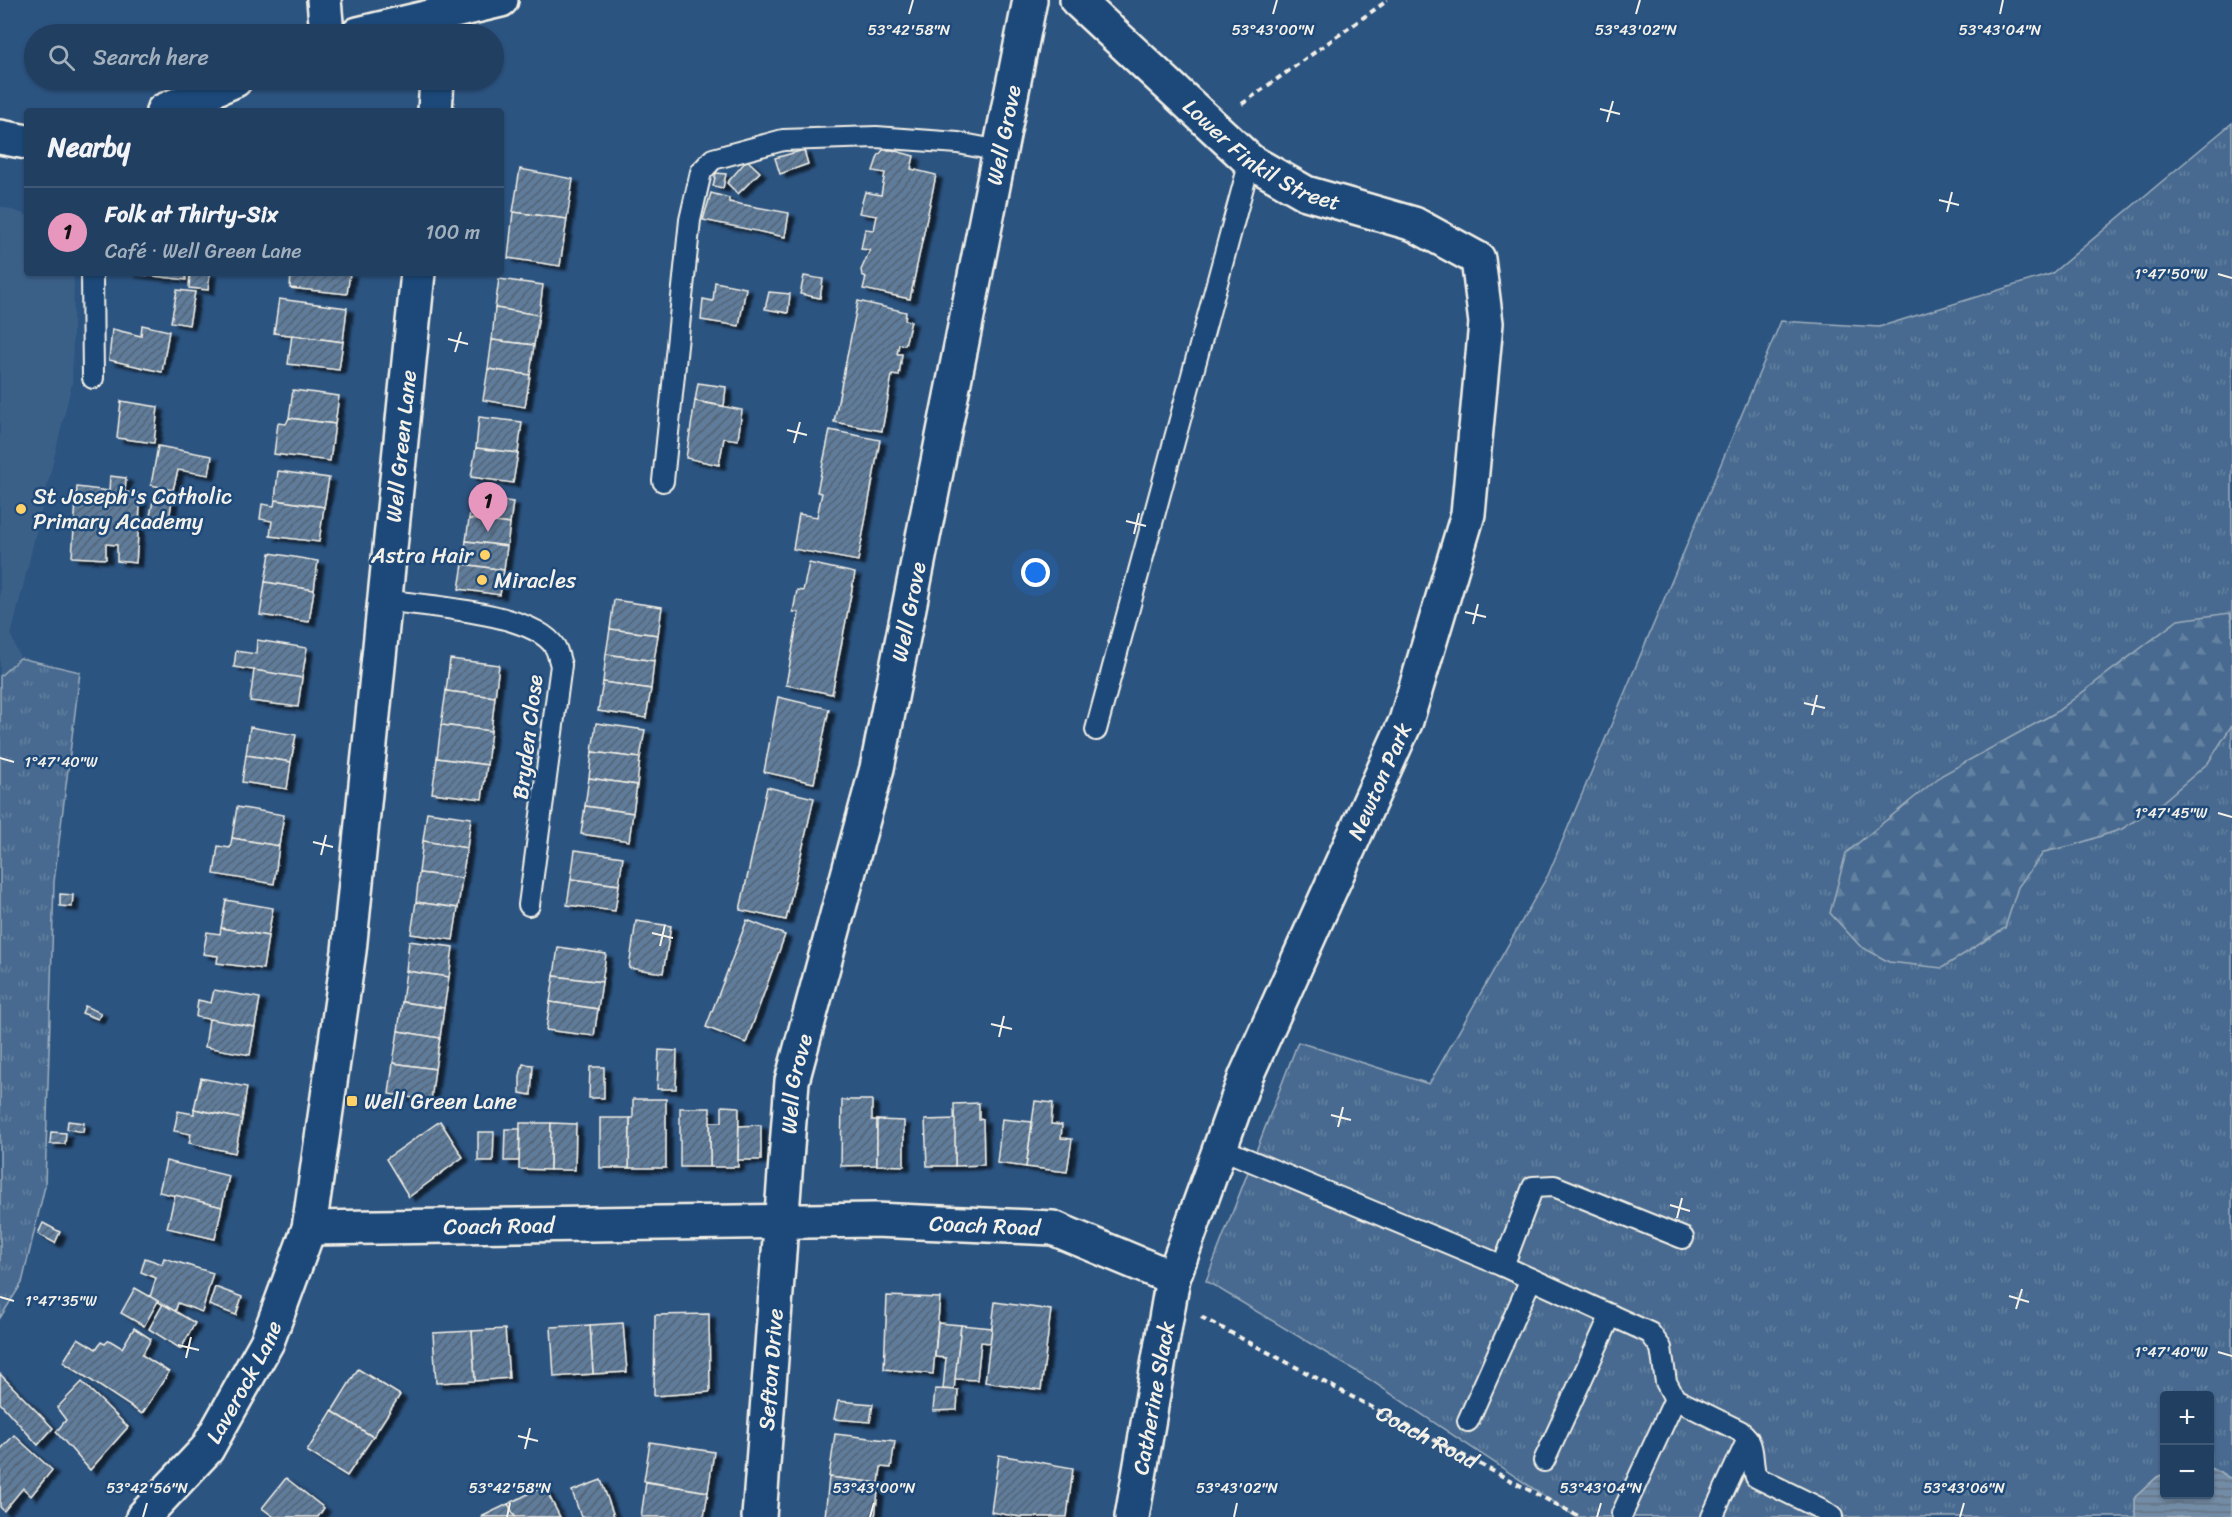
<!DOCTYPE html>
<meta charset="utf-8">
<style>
:root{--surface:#213f61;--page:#294667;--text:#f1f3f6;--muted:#a2afbd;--line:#3e5876;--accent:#e797bd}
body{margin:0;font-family:Sriracha,sans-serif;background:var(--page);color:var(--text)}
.controls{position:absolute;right:18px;bottom:18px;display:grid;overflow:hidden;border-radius:6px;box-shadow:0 2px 4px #0004}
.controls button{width:54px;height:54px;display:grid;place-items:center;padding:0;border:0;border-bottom:2px solid var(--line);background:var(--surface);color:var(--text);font:30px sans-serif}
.you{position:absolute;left:1036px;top:573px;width:21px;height:21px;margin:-15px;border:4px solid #fff;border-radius:50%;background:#1a73e8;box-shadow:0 0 0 9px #1a73e833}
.badge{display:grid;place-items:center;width:39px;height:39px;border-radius:50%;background:var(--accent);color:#111;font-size:20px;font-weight:700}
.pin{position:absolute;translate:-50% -50px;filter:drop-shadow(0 2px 3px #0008)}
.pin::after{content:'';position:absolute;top:32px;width:21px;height:18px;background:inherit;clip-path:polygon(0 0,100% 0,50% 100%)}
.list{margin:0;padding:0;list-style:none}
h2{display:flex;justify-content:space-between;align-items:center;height:78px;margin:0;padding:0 24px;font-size:26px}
h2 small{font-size:20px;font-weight:400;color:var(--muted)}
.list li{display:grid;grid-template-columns:39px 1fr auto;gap:18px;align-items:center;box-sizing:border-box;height:90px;padding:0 24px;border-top:2px solid var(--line)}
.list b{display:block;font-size:22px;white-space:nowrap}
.list p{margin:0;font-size:20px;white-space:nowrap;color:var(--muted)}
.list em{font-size:20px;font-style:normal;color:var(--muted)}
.icon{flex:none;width:33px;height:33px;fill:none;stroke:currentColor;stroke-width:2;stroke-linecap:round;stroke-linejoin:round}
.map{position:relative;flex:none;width:2232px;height:1517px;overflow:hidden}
.search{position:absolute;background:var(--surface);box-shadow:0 2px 4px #0004;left:24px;top:24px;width:480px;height:66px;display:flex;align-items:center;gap:15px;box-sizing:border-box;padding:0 21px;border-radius:33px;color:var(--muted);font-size:22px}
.panel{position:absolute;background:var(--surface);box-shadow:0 2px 4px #0004;left:24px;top:108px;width:480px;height:168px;border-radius:6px}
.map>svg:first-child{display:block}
.built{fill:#3b6088}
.grass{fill:url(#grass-tufts);stroke:#9eaebc;stroke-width:1.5;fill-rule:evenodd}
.forest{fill:url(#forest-firs);stroke:#9eaebc;stroke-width:1.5}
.water{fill:url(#water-rules);stroke:#a7b4c0;stroke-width:1.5}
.building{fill:url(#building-hatch);stroke:#f4f1e8;stroke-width:1.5;filter:url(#shadow)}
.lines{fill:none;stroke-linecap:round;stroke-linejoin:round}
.service-casing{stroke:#f4f1e8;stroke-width:24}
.minor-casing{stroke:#f4f1e8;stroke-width:38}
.path{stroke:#f4f1e8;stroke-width:4;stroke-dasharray:6 4.5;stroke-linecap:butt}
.service{stroke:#1f4a7a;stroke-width:20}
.minor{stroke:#1f4a7a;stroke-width:33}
.ticks{fill:none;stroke:#f4f1e8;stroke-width:2}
.poi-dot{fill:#ffd166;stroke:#1f4a7a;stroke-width:2}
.labels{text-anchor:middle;stroke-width:5;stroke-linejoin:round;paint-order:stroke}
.street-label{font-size:22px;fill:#f4f1e8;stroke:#1f4a7a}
.poi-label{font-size:22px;fill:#f4f1e8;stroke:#1f4a7a;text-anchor:start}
.ticks-label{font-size:15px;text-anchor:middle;fill:#f4f1e8;stroke:#1f4a7a;stroke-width:5;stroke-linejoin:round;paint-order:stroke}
</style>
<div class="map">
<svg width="2232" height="1517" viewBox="0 0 2232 1517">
<defs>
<pattern id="grass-tufts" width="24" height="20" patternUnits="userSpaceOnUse" patternTransform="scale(1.5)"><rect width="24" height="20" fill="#496b90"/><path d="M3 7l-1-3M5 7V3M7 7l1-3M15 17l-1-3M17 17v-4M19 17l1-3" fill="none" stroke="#6481a0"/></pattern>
<pattern id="forest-firs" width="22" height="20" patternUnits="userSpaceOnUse" patternTransform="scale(1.5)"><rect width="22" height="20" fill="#496b90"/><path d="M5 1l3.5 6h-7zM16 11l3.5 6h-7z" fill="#6481a0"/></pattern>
<pattern id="water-rules" width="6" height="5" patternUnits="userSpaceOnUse" patternTransform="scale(1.5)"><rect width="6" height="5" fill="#738ca6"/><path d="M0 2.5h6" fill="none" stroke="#647484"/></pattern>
<pattern id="building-hatch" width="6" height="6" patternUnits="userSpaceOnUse" patternTransform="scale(1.5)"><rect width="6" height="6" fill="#5e7b9a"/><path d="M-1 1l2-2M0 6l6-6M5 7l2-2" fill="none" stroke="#556474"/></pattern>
<filter id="shadow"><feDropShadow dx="6" dy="4" stdDeviation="1.5" flood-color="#0009"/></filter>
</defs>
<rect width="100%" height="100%" fill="#2c5481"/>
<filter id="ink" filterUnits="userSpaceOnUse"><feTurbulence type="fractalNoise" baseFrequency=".0167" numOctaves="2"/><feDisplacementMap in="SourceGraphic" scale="12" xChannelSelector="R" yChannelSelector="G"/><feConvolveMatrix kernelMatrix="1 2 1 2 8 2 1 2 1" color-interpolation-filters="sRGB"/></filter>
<g filter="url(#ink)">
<!-- built -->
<path class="built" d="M0,206L27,215V273H74L72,383L11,636L20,658L0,676Z"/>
<!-- grass -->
<g class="grass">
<path d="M2232,123V1517H1576L1361,1374L1206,1281L1298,1042L1429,1084L1548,875L1781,321L1879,327L2051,274ZM2164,1396H2210V1494H2164Z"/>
<path d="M20,658L80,672L54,882L45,1186L22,1283L0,1318V676Z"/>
</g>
<!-- forest -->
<path class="forest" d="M2230,613L2232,623V725L2208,763L2159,805L2122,829L2074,845L2044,852L2018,887L2005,928L1942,968L1889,962L1860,946L1830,913L1846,853L1942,775L2055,713L2178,620Z"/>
<!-- water -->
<path class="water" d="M2210,1468L2232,1479V1517H2135V1497L2157,1477L2164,1474V1494H2210Z"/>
<!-- building -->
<g class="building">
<path d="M804,150L808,164L780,174L775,158Z"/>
<path d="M883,150H892L914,156L911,169L936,175L910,299L863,289L866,277L862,275L861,270L870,250L861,249L865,229L874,230L877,216L859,213L865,192L881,195L885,173L873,171L878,156Z"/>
<path d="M747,160L760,172L738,194L727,183Z"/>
<path d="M520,169L573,179L567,219L513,212Z"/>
<path d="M716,173L726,174L723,188L713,186Z"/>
<path d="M711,193L729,198V202L789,213L785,237L703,220Z"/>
<path d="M513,212L567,219L560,266L508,258Z"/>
<path d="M129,273H186V280Z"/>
<path d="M190,273H210L208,290L189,288Z"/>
<path d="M291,273H350L347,294L290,288Z"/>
<path d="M804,276L823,279L820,298L800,294Z"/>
<path d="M499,279L543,285L539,315L495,308Z"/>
<path d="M715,282L746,288L739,326L701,320L703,299L713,301Z"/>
<path d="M177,290L195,292L189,325L171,322Z"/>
<path d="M769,292L790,294L788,313L765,309Z"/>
<path d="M279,299L347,308L343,342L274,333Z"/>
<path d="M858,301L906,312L905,320L911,321L905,345L899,344L897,354H902L899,376L892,375L882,431L834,422Z"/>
<path d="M495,308L539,315L534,345L492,340Z"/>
<path d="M142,325L169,331L162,372L109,360L112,329L141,336Z"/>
<path d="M292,335L343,342L339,370L288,364Z"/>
<path d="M492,340L534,345L530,375L488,369Z"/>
<path d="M488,369L530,375L525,407L483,400Z"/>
<path d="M698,383L726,387L724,406L695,401Z"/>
<path d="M293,390L339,396L335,424L289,418Z"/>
<path d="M121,401L158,407L154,443L117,438Z"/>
<path d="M695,401L742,410L738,440L724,438L719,465L686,458Z"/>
<path d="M479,417L522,422L518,453L476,448Z"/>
<path d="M289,418L335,424L330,461L274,454L278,423L286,424Z"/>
<path d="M830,430L880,440L858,561L793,549L799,514L817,517L822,493L817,492Z"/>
<path d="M158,446L212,456L209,475L178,470L173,490L151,485Z"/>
<path d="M476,448L518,453L513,483L471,477Z"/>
<path d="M278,471L329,478L324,507L275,500Z"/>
<path d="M110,476L126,478L125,492L141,494L136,563L117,561V545L106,544V559L72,557L77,487L109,491Z"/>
<path d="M154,496L172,500L169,520L150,516Z"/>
<path d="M472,497L513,502L510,524L469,519Z"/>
<path d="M275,500L324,507L319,542L270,536L272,521L260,519L262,504L274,506Z"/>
<path d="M469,519L510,524L507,546L466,541Z"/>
<path d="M466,541L507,546L504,570L463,564Z"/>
<path d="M270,553L318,561L314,590L265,582Z"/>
<path d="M809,563L855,573L832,694L786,685L799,613L793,612L797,590L803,591Z"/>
<path d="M463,564L504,570L500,595L459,589Z"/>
<path d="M265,582L314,590L309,622L260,615Z"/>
<path d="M614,600L662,607L658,635L610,629Z"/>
<path d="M610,629L658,635L654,661L606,654Z"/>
<path d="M257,640L307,648L302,678L234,667L236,651L256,654Z"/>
<path d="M606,654L654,661L651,689L603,682Z"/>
<path d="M450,659L499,665L495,697L446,691Z"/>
<path d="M254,670L302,678L298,707L250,701Z"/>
<path d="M603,682L651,689L646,718L598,711Z"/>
<path d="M446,691L495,697L491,731L441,725Z"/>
<path d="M778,697L829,709L814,783L764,772Z"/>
<path d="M596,723L645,730L640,758L592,752Z"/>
<path d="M441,725L491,731L487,765L437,758Z"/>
<path d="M250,727L296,735L291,762L246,755Z"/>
<path d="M592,752L640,758L637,785L589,778Z"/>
<path d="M246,755L291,762L287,789L242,782Z"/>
<path d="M437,758L487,765L482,799L432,793Z"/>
<path d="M589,778L637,785L633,813L585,806Z"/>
<path d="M767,787L814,798L786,920L740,910Z"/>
<path d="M585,806L633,813L629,841L581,834Z"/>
<path d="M237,807L284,815L279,846L232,838Z"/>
<path d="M427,812L471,818L467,848L423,841Z"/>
<path d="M232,838L279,846L274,884L214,874L218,846L230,848Z"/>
<path d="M423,841L467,848L462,878L419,873Z"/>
<path d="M575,850L623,857L619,885L571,879Z"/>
<path d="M419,873L462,878L458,908L416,902Z"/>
<path d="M571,879L619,885L615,911L567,905Z"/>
<path d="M60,894L73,895L72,907L60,906Z"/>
<path d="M226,900L273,908L268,936L221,928Z"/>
<path d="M416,902L458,908L453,940L411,934Z"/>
<path d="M747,920L785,935L746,1043L706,1027Z"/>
<path d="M636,921L671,926L663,973L629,968Z"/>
<path d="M221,928L268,936L263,969L217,963L218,956L203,954L207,932L220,934Z"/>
<path d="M409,941L453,947L449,977L406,971Z"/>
<path d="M558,947L606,954L602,982L554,976Z"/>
<path d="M406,971L449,977L444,1008L402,1002Z"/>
<path d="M554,976L602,982L598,1009L550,1002Z"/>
<path d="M214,990L260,998L255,1027L196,1017L198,1000L211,1003Z"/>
<path d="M402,1002L444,1008L440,1038L398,1031Z"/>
<path d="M550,1002L598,1009L594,1036L546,1030Z"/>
<path d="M85,1006L101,1013L98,1019L82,1013Z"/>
<path d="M209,1019L255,1027L250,1055L205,1047Z"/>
<path d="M398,1031L440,1038L435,1069L393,1063Z"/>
<path d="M659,1050L677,1051L676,1089H657Z"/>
<path d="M393,1063L435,1069L431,1101L389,1094Z"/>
<path d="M523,1064L533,1065L531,1095L520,1093V1076Z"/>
<path d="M590,1067H604V1098H589Z"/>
<path d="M201,1078L247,1087L242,1119L194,1109Z"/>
<path d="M633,1099H666V1168H629L630,1118H633Z"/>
<path d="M842,1100H872V1120H877V1165L841,1166Z"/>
<path d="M1035,1101L1053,1103L1051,1124L1062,1125L1061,1138L1072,1139L1067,1172L1026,1167Z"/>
<path d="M979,1103V1120L983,1119L984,1165L955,1166L954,1104Z"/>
<path d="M722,1106L739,1107L738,1167H710V1122H722Z"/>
<rect x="680" y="1108" width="30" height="59"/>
<path d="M194,1109L242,1119L235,1153L189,1143L191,1134L174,1131L178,1111L194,1114Z"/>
<path d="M600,1118H630L629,1168H600Z"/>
<path d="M955,1119V1166H927L925,1120Z"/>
<path d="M1002,1119L1032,1122L1026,1167L997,1163Z"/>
<path d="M877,1120L904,1121V1166L877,1165Z"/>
<path d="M68,1121L84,1123L83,1132L67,1129Z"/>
<path d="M440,1121L463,1157L409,1197L386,1159Z"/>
<path d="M520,1123H551L550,1170L519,1169Z"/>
<path d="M551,1123L576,1124L575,1170H550Z"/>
<path d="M761,1125V1160H738L739,1126Z"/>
<path d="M505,1129H520L519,1161H504Z"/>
<path d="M51,1132L66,1133L65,1144H50Z"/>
<path d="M478,1132H494L493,1161H478Z"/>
<path d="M166,1161L229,1176L222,1207L159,1192Z"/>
<path d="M175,1195L222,1207L215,1239L167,1228Z"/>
<path d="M43,1223L60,1232L55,1243L38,1234Z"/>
<path d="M145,1258L162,1264L164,1258L213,1273L202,1312L178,1303L175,1312L150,1297L156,1278L141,1272Z"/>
<path d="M215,1287L242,1297L236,1315L209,1305Z"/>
<path d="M135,1288L158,1301L144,1326L121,1313Z"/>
<path d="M887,1296L940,1298L933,1374L884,1369Z"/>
<path d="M995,1302L1051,1310L1041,1390L985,1382Z"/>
<path d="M163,1304L195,1323L181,1349L149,1329Z"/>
<path d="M709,1314L710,1392L654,1396L655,1315Z"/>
<path d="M623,1323L627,1372L593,1374L590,1325Z"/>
<path d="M938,1323L961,1325L954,1390L943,1389L946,1358L935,1357Z"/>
<path d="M590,1325L593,1374L554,1377L551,1327Z"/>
<path d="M961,1325L992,1328L990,1343L981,1342L977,1380L955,1379Z"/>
<path d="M134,1328L151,1339L142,1355L169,1372L142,1414L63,1362L78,1338L96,1349L101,1342L105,1344L109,1340L122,1348Z"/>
<path d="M505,1329L509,1378L475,1381L472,1331Z"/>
<path d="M472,1331L475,1381L436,1383L433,1333Z"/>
<path d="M358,1369L400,1395L373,1437L332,1411Z"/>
<path d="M0,1374L53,1428L38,1445L0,1403Z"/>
<path d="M82,1382L128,1427L90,1470L56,1432L66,1420L57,1408Z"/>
<path d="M935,1389L958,1390L957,1410L933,1411Z"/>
<path d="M838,1401L873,1404L870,1422L834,1419Z"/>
<path d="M332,1411L373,1437L347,1476L307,1451Z"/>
<path d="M835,1434L895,1441L891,1468L881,1467L879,1483L829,1477Z"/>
<path d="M14,1435L52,1470L31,1496L23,1488L4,1511L0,1507V1450Z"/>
<path d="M650,1442L714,1452L708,1492L644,1481Z"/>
<path d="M999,1455L1073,1468L1067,1517H1020L991,1512Z"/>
<path d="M829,1477L879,1483L875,1517H825Z"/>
<path d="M286,1478L324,1508L318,1517H274L262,1508Z"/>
<path d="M601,1480L614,1516L581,1517L572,1491Z"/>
<path d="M646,1482L708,1492L704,1517H641Z"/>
<path d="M544,1486L560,1517H515L508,1504Z"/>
<path d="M508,1504L515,1517H481Z"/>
</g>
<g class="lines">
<defs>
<g id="service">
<path d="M92,273L93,378"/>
<path d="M663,481L690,220L701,172L713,159L783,140L876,137L958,143L1000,151"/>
<path d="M384,600C424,606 534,612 555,647C558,652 559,660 561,665L529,905"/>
<path d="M1096,730L1250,161"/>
<path d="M1220,1148L1503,1266L1650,1333L1661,1348L1666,1382L1675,1399L1740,1431C1757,1444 1750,1458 1756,1477L1819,1508L1832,1517"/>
<path d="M1503,1266L1533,1187L1554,1186L1683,1238"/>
<path d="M1468,1421L1531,1279"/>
<path d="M1544,1461L1611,1315"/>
<path d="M1622,1514L1675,1399"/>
<path d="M1712,1517L1748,1439"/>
</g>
<g id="minor">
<path d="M324,0L327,34"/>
<path id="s2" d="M1077,0L1250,161L1306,193L1414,224L1478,259L1486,323L1468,514L1406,721L1246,1076L1173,1278L1132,1517"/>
<path d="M358,34L501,0"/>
<path d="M163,111L235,80"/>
<path d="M435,111L437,80"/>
<path d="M0,137L27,142"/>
<path id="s3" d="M309,1228L875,1220L1053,1228L1173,1278"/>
<path id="s4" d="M143,1517L207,1449L267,1342L309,1228L349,951L418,273"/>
<path id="s5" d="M759,1517L792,1081L877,768L1030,0"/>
</g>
</defs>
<!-- service casing -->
<use href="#service" class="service-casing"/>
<!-- minor casing -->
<use href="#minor" class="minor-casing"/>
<!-- path -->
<g class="path">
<path d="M1242,104L1388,0"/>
<path id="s1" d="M1201,1317L1580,1517"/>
</g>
<!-- service -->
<use href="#service" class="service"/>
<!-- minor -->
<use href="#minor" class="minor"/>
</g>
</g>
<!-- ticks -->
<path class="ticks" d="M909,14L913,0M1273,14L1277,0M1636,14L1640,0M2000,14L2003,0M1600,109L1620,114M1607,122L1613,101M1939,200L1959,205M1947,212L1952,192M2218,274L2232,278M448,339L468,344M455,352L461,332M787,430L807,435M794,443L800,422M1126,521L1146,526M1134,534L1139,513M1465,612L1486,617M1473,624L1478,604M1804,703L1825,708M1812,715L1817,695M0,758L14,762M2218,813L2232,817M313,842L333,847M321,855L326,835M652,933L673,938M660,946L665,925M991,1024L1012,1029M999,1037L1004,1016M1331,1115L1351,1120M1338,1127L1343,1107M1670,1205L1690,1211M1677,1218L1682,1198M2009,1296L2029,1302M0,1297L14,1301M2016,1309L2022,1289M178,1345L199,1350M2218,1352L2232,1356M186,1358L191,1337M518,1436L538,1441M525,1449L530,1428M143,1517L147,1503M507,1517L510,1503M870,1517L874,1503M1234,1517L1237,1503M1597,1517L1601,1503M1960,1517L1964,1503"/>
<!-- markers -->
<g class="poi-dot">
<circle cx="21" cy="509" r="6"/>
<circle cx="485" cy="555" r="6"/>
<circle cx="482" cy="580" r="6"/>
<rect x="346" y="1095" width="12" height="12" rx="3"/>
</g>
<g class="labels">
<!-- street labels -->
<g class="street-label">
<text dy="8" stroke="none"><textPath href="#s5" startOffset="1407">Well Grove</textPath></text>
<text dy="8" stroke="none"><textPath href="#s2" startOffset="243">Lower Finkil Street</textPath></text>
<text dy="8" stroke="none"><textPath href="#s4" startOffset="1125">Well Green Lane</textPath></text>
<text dy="8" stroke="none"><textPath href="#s5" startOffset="921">Well Grove</textPath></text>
<text transform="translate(527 737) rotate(-83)" y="8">Bryden Close</text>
<text transform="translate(1379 781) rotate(-66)" y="8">Newton Park</text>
<text dy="8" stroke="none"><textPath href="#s5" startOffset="435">Well Grove</textPath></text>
<text dy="8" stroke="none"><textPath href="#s3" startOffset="190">Coach Road</textPath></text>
<text dy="8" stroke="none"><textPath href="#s3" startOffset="676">Coach Road</textPath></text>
<text dy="8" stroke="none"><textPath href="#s5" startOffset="148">Sefton Drive</textPath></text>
<text dy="8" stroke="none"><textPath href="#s4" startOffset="170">Laverock Lane</textPath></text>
<text transform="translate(1153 1398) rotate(-80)" y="8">Catherine Slack</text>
<text dy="8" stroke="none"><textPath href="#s1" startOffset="256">Coach Road</textPath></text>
</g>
<!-- poi labels -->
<g class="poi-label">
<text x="33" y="504">St Joseph's Catholic<tspan x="33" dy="25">Primary Academy</tspan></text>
<text x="473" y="563" text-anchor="end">Astra Hair</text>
<text x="494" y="588">Miracles</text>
<text x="364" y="1109">Well Green Lane</text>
</g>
</g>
<g class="ticks-label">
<text x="909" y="35">53°42'58"N</text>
<text x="1273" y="35">53°43'00"N</text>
<text x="1636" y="35">53°43'02"N</text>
<text x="2000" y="35">53°43'04"N</text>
<text x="2171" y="279">1°47'50"W</text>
<text x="61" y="767">1°47'40"W</text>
<text x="2171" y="818">1°47'45"W</text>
<text x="61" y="1306">1°47'35"W</text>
<text x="2171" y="1357">1°47'40"W</text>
<text x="147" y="1493">53°42'56"N</text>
<text x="510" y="1493">53°42'58"N</text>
<text x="874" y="1493">53°43'00"N</text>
<text x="1237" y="1493">53°43'02"N</text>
<text x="1601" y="1493">53°43'04"N</text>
<text x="1964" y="1493">53°43'06"N</text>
</g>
</svg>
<div class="controls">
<button>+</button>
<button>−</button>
</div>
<div class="you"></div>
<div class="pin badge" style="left:488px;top:532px">1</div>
<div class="search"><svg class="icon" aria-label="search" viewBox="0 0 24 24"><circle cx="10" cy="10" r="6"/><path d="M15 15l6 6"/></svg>Search here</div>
<section class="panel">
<h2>Nearby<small></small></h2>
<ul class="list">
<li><span class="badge">1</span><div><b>Folk at Thirty-Six</b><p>Café · Well Green Lane</p></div><em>100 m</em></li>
</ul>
</section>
</div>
